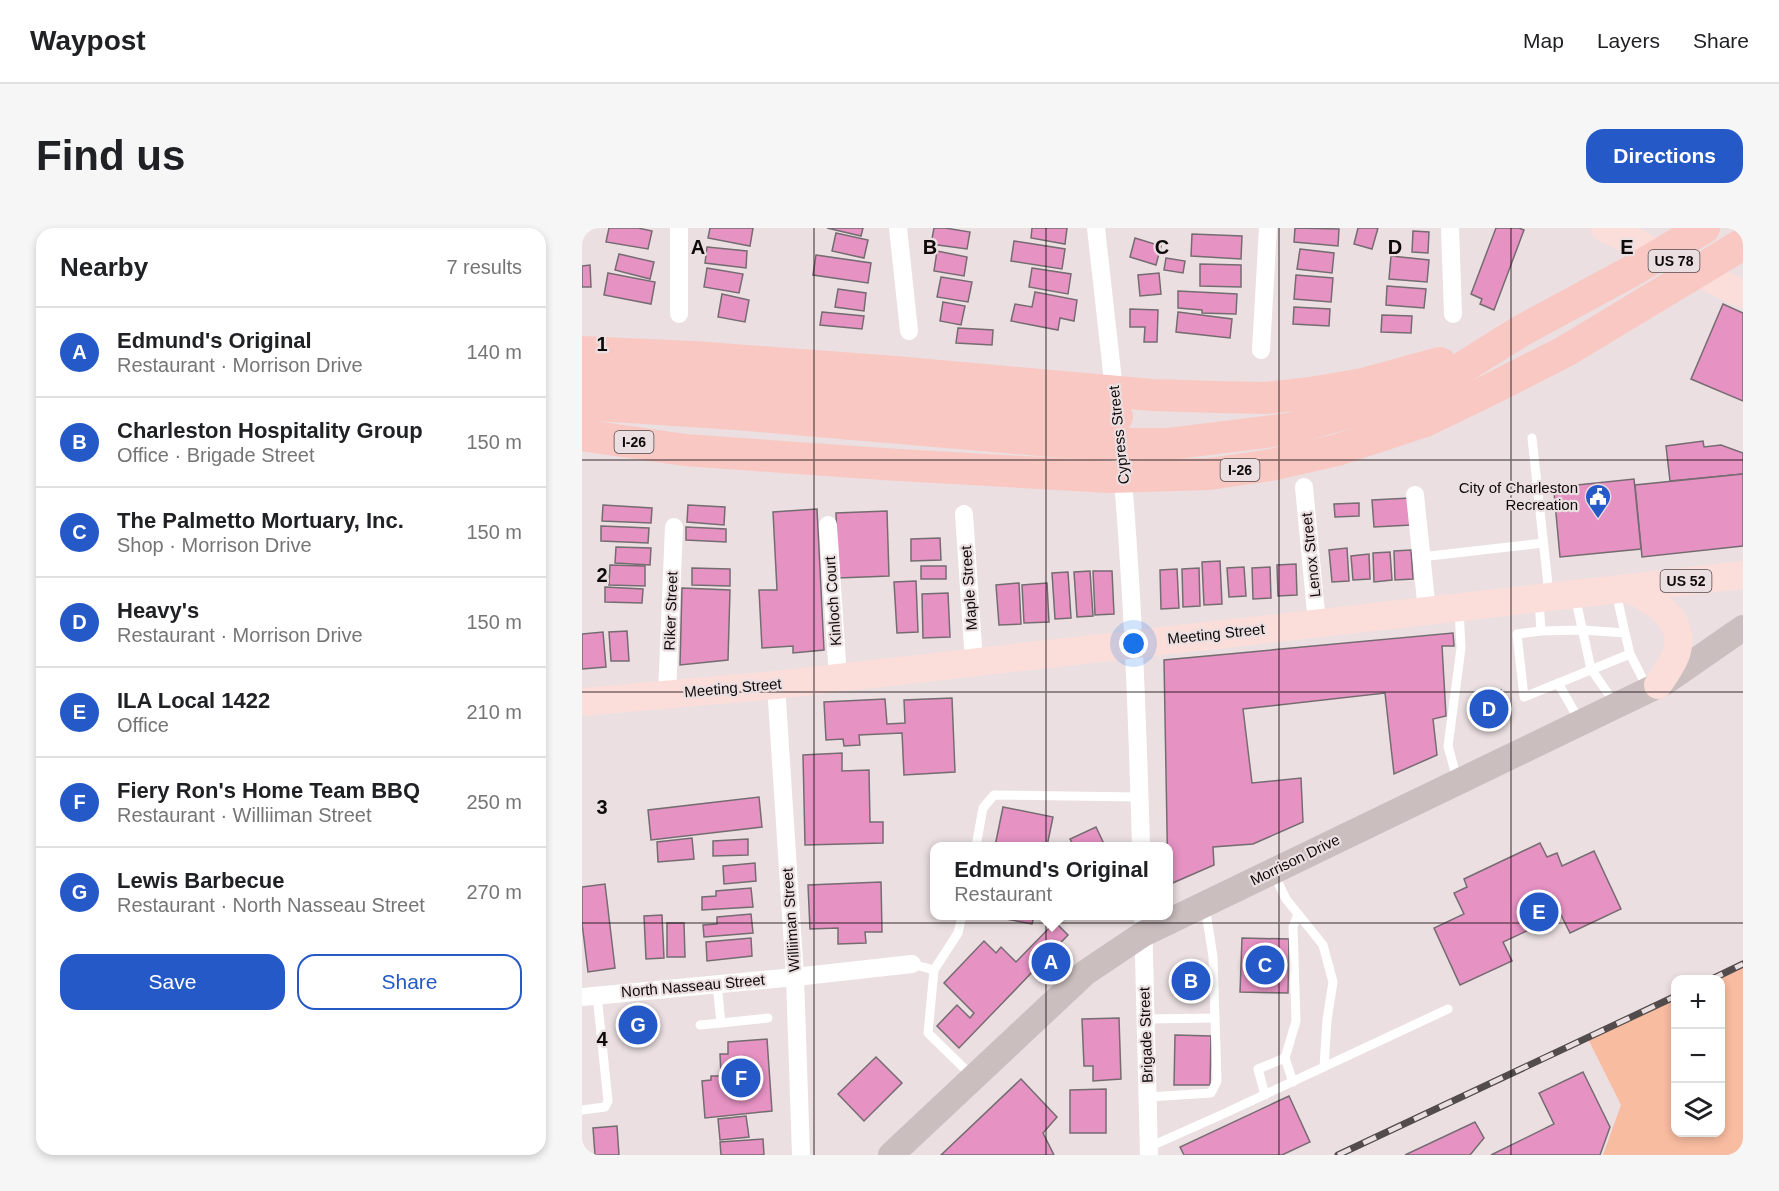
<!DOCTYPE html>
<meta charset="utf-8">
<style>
:root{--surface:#fff;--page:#f6f6f6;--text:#202124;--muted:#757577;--line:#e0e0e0;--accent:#2559c7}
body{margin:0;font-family:Helvetica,sans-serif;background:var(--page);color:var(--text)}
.controls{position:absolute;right:18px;bottom:18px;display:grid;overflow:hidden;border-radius:12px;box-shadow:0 3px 9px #0003}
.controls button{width:54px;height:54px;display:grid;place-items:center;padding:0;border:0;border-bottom:2px solid var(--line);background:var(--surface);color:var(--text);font:30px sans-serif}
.you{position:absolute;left:552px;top:416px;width:21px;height:21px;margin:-15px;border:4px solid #fff;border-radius:50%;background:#1a73e8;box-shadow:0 0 0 9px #1a73e833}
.badge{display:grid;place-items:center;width:39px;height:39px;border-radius:50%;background:var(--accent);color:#fff;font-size:20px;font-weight:700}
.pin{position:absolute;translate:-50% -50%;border:3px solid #fff;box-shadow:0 2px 6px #0006}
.popup{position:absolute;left:348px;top:614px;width:243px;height:78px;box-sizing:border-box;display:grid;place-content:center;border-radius:12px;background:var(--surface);filter:drop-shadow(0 2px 4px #0005);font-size:20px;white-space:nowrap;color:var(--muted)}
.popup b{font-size:22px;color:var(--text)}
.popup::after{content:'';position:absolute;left:50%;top:100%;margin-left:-12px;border:12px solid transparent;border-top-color:var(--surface)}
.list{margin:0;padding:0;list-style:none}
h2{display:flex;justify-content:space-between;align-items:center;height:78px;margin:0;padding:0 24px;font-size:26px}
h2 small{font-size:20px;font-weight:400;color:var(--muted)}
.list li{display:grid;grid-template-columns:39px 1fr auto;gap:18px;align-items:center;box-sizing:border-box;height:90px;padding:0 24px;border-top:2px solid var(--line)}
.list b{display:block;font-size:22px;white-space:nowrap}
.list p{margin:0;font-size:20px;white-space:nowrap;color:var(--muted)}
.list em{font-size:20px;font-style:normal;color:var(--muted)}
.actions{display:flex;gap:12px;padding:18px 24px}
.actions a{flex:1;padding:14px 0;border:2px solid var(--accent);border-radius:18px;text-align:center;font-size:21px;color:var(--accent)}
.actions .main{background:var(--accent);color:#fff}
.icon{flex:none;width:33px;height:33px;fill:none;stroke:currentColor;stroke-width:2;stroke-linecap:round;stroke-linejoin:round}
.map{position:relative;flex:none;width:1161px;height:927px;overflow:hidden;border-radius:18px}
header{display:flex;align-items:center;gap:36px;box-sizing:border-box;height:84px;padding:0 30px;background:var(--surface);border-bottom:2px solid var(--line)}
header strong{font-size:28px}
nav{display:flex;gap:33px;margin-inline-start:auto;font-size:21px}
.intro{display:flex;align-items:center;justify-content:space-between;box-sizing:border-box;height:144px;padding:0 36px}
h1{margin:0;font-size:42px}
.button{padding:15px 27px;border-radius:18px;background:var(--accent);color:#fff;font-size:21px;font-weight:700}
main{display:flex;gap:36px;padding:0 36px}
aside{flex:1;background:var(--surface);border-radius:18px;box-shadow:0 3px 9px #0003}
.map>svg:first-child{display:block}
.green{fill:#f8bca0}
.building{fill:#e692c3;stroke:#756c71;stroke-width:1.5}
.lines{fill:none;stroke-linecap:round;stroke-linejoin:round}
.service{stroke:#fff;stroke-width:9}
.minor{stroke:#fff;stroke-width:18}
.secondary{stroke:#cbbebe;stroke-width:26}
.primary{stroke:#fbdeda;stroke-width:28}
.motorway{stroke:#f9c8c2;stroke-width:32}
.rail-casing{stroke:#524c4d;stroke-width:7}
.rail{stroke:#ebdfe1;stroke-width:4.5;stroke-dasharray:14;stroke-linecap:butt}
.grid{fill:none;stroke:#0e0a0b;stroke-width:1.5;stroke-opacity:0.55}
.labels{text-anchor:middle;stroke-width:4.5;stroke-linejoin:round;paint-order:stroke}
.shield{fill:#ebdfe1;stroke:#504a4b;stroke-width:1.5}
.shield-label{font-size:14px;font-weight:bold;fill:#0e0a0b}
.street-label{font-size:15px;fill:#0e0a0b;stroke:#ebdfe1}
.poi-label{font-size:15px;fill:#0e0a0b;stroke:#ebdfe1;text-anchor:end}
.grid-label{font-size:20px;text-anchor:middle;font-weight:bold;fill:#0e0a0b;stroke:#ebdfe1;stroke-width:4.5;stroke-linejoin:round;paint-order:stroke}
</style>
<header>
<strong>Waypost</strong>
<nav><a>Map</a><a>Layers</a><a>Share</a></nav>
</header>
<div class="intro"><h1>Find us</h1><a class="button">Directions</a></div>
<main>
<aside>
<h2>Nearby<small>7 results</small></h2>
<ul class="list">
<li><span class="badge">A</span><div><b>Edmund's Original</b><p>Restaurant · Morrison Drive</p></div><em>140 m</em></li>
<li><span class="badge">B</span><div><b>Charleston Hospitality Group</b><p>Office · Brigade Street</p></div><em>150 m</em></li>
<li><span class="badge">C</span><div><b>The Palmetto Mortuary, Inc.</b><p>Shop · Morrison Drive</p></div><em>150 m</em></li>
<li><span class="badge">D</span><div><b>Heavy's</b><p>Restaurant · Morrison Drive</p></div><em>150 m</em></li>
<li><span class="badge">E</span><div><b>ILA Local 1422</b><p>Office</p></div><em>210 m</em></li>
<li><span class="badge">F</span><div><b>Fiery Ron's Home Team BBQ</b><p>Restaurant · Williiman Street</p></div><em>250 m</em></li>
<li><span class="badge">G</span><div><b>Lewis Barbecue</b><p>Restaurant · North Nasseau Street</p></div><em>270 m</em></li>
</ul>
<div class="actions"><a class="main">Save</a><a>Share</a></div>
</aside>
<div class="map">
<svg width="1161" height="927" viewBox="0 0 1161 927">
<rect width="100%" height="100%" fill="#ebdfe1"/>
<!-- green -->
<path class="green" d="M1161,736V927H1021L1039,877L1005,809L1093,768L1094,904H1138V752L1128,751Z"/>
<!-- building -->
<g class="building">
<path d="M27,0H56L70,3L66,21L24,14Z"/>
<path d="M128,0H171L168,18L126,10Z"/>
<path d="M245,0H281L279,8Z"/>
<path d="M352,0H363L388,4L385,21L349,16Z"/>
<path d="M450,0H485L483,16L449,10Z"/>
<path d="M713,0L757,1L756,18L712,14Z"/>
<path d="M776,0H796L790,21L772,16Z"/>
<path d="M914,0H937L942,2L912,82L898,76L900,71L889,66Z"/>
<path d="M831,3L847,4L846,25L830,24Z"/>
<path d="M254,5L286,12L282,30L250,23Z"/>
<path d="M610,6L660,8L659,31L609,28Z"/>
<path d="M553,10L579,18L574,37L548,29Z"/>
<path d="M432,13L483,21L480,41L429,33Z"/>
<path d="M125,19L165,23L164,40L123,35Z"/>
<path d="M718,21L752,25L750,45L715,41Z"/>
<path d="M355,23L385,29L382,48L352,43Z"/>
<path d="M37,26L72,34L68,51L33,42Z"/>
<path d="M234,27L289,35L286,55L231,47Z"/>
<path d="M809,28L847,32L845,54L807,51Z"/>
<path d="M584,30L603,33L601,45L582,42Z"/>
<path d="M618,36L659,37V59L618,58Z"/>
<path d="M8,37L9,59H0V38Z"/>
<path d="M125,40L161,46L157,65L122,59Z"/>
<path d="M450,40L489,46L486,66L447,59Z"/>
<path d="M26,45L73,54L69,76L22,67Z"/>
<path d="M577,45L579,66L558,68L556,47Z"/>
<path d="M714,47L751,50L749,74L712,71Z"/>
<path d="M359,49L390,54L386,74L355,69Z"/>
<path d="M805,58L844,61L842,80L804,77Z"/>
<path d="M256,61L284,65L282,83L253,79Z"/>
<path d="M596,63L655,66L654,86L620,85V82L596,80Z"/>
<path d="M453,64L495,72L492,93L478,90L476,102L429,93L433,76L450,79Z"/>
<path d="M140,66L167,72L163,94L136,89Z"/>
<path d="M361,74L383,78L379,97L358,93Z"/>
<path d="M1141,76L1161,85V173L1109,151Z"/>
<path d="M712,79L748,81L747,98L711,96Z"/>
<path d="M548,81L576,82L575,114H562L563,99H548Z"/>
<path d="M240,84L282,88L280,101L238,97Z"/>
<path d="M596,84L650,91L648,110L594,104Z"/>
<path d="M800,87L830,88L829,105L799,104Z"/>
<path d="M376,100L411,102L410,117L374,115Z"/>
<path d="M1121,213L1122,219L1139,217L1161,225V246L1088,253L1084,218Z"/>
<path d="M1161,246V318L1060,329L1053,257Z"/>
<path d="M1052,251L1059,321L978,329L972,264L976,259Z"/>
<path d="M828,270L829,297L792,299L790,272Z"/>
<path d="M777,275V288L753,289L752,276Z"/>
<path d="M21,277L70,280L69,295L20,293Z"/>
<path d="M106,277L143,279L142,297L105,294Z"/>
<path d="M235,281L242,422L211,425V418L180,420L177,362H195L191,284Z"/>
<path d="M305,283L307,348L256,350L254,285Z"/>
<path d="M19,298L67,300L66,315L19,313Z"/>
<path d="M104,299L144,301V314L104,312Z"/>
<path d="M358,310L359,332L329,333V311Z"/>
<path d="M34,319L69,320L68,337L33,335Z"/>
<path d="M765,320L767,353L750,354L747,322Z"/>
<path d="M829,322L831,351L813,352L812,323Z"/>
<path d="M808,324L810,352L792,354L791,325Z"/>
<path d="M787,326L788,351L771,352L769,328Z"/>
<path d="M638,333L640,376L622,377L620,334Z"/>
<path d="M714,336L715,367L696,368L695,337Z"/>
<path d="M28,337L63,338V358L27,357Z"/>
<rect x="339" y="338" width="25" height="13"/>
<path d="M662,339L664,368L647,369L645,340Z"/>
<path d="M688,339L689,370L671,371L670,340Z"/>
<path d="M110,340L148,341V358L110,357Z"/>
<path d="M617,340L618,378L601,379L600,341Z"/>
<path d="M595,341L597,380L579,381L578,342Z"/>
<path d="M508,343L511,388L495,389L492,344Z"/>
<path d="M511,343H530L532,386L513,387Z"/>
<path d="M486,344L489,390L473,391L470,345Z"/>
<path d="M334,353L336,404L315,405L312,354Z"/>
<path d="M437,355L439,396L417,397L414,357Z"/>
<path d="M465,355L467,394L442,395L440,357Z"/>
<path d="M23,359L61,361L60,375L23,374Z"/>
<path d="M100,360L148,362L146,432L98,437Z"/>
<path d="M366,365L368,409L341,410L340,366Z"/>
<path d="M45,403L47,433H29L27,404Z"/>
<path d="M21,404L24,439L0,441V406Z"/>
<path d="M871,405L872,418H860L864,488L851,491L855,527L812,546L803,465L661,481L670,555L719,550L721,594L671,616L631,619L632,637L586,657L582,432Z"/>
<path d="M919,462L924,493L896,499L890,469Z"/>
<path d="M370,470L373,544L322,547L320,505L277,507L278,517L262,518L261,511L244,512L242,474L303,471L305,496L323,495L322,472Z"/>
<path d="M260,525V543L287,542L288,594H301V615L223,617L221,527Z"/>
<path d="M177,569L180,599L69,612L66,582Z"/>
<path d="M421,579L471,589L465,618H413Z"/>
<path d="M514,599L523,618H492L488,611Z"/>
<path d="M110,610L112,631L76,634L75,614Z"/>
<path d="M166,611V627L131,628V613Z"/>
<path d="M958,615L965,629L975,625L980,638L1012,623L1039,681L988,705L979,687L921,714L930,733L878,757L852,700L882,686L872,665L885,659L882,651Z"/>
<path d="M173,635L174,653L142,656L141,638Z"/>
<path d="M299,654L300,704H283L284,715L256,716V700L228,701L226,657Z"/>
<path d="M23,656L33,740L6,744L0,695V659Z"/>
<path d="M169,660L171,679L120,682V669L134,668V663Z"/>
<path d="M169,686L171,705L122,709L121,697L135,696V689Z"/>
<path d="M80,687L82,730L64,731L62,688Z"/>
<path d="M408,688H452L450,696Z"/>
<path d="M473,694L486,707L377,820L355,798L375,777L388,790L392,785L362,755L402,713L414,725L419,719L434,734Z"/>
<path d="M85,695H102L103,729H85Z"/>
<path d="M169,710L170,728L125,733L124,714Z"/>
<path d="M660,710L707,711L706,765L658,764Z"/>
<path d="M596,737H622V769L596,770Z"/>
<path d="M537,790L539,851L511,853V838H502L500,791Z"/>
<path d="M593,807L629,808L628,857H592Z"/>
<path d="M185,811L190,883L123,890L120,853L129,852V848H139L138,826H146V814Z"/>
<path d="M294,829L320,855L282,893L256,866Z"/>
<path d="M1001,844L1028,899L1018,927H909L972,896L957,865Z"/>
<path d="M439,851L475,889L461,905L472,927H359Z"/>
<path d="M524,861V905H488V862Z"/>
<path d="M707,868L728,914L700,927H602L598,919Z"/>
<path d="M164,888L167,909L138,912L136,891Z"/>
<path d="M893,894L902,910L888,927H823Z"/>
<path d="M35,898L37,927H13L11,900Z"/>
<path d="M181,911L182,927H139L138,914Z"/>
</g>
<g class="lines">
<!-- service -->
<g class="service">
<path d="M950,210L967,366"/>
<path d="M839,329L961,315"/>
<path d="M1034,364L1043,405"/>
<path d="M993,368L1009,441L1034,477"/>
<path d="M957,372L959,403L935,406L942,469L1048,426L1043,405L1001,402L959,403"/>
<path d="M1048,426L1066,461"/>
<path d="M976,455L997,492"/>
<path d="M875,551L866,518L879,420L877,381"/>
<path d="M394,618L401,580L412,567L557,569"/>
<path d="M691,644L704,671L741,717L751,754L745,792L742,839"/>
<path d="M330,736L352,742L376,705L380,688"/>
<path d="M352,742L346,805L391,849"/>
<path d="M135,756L139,795L186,790"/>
<path d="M563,791L633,790"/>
<path d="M118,797L139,795"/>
<path d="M703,830L714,793L711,699L716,686"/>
<path d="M683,867L676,841L703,830L711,854"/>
<path d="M566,869L629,865L635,853L631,729L623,678"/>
<path d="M0,882L23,879L26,873L15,767"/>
<path d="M567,919L639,887L866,781"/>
</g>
<!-- minor -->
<g class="minor">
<path d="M97,0V86"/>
<path d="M316,0L327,103"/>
<path d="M514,0L533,171"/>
<path d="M868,0L871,86"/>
<path d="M679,122L686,0"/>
<path d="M537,207C550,344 555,481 559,618"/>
<path d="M722,259L735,395"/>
<path d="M833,267L845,383"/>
<path d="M382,286L392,434"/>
<path d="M246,297L256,450"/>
<path d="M194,457L213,749L219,927"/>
<path d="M85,466L92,299"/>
<path d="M561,688L567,927"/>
<path d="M0,769L213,749L330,736"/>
</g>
<!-- secondary -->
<path class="secondary" d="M309,927L503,745L561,706L1083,454L1161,400"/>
<!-- primary -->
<g class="primary">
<path d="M1023,0L1161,66"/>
<path d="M1047,360C1071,373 1104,390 1095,423C1092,435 1083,446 1076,457"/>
<path d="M0,474L194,457L1161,347"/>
</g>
<!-- motorway -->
<g class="motorway">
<path d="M0,124L111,129L313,144L570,167L635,169L684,170L728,165L781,156L858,135"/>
<path d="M4,145L535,189"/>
<path d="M0,176L154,186L505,216H587L707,201L815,171L859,153L937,104L1048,44L1122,0"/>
<path d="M0,207L103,222L301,236L528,249L627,246L689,237L755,222L843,193L907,162L982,124L1161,16"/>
</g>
<defs>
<g id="rail">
<path d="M1128,752L1161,736"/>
<path d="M756,927L1094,768"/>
</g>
</defs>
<!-- rail casing -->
<use href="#rail" class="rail-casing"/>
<!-- rail -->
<use href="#rail" class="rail"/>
</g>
<!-- grid -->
<path class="grid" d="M232,0V927M464,0V927M697,0V927M929,0V927M0,232H1161M0,464H1161M0,695H1161"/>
<!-- icons -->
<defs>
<symbol id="civic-pin" viewBox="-11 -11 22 30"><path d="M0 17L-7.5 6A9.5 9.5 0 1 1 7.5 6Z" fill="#2559c7" stroke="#ebdfe1"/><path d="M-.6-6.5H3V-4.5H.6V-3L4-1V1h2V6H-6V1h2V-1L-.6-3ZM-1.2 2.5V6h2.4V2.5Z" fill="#fff"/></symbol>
</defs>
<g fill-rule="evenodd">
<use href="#civic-pin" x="1001" y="254" width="30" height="40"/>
</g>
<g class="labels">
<!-- shield labels -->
<g class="shield">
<rect x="1066.5" y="22" width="51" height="22" rx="4.5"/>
<rect x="32.5" y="203" width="39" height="22" rx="4.5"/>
<rect x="638.5" y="231" width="39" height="22" rx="4.5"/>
<rect x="1078.5" y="342" width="51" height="22" rx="4.5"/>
</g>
<g class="shield-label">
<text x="1092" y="38">US 78</text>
<text x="52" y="219">I-26</text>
<text x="658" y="247">I-26</text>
<text x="1104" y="358">US 52</text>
</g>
<!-- street labels -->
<g class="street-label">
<text transform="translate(537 207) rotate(-96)" y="5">Cypress Street</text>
<text transform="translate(729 327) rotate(-96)" y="5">Lenox Street</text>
<text transform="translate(387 360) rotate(-94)" y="5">Maple Street</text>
<text transform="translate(251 373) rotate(-94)" y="5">Kinloch Court</text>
<text transform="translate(89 383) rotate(-88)" y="5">Riker Street</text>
<text transform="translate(634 406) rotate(-6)" y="5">Meeting Street</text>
<text transform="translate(151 460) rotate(-5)" y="5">Meeting Street</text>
<text transform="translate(713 632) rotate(-26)" y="5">Morrison Drive</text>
<text transform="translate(209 692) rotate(-94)" y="5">Williiman Street</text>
<text transform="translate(111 758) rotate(-5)" y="5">North Nasseau Street</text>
<text transform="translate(564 807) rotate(-92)" y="5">Brigade Street</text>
</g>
<!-- poi labels -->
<g class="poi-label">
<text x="996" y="265">City of Charleston<tspan x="996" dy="17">Recreation</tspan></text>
</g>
</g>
<g class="grid-label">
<text x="116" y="26">A</text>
<text x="348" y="26">B</text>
<text x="580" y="26">C</text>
<text x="813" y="26">D</text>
<text x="1045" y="26">E</text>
<text x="20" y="123">1</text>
<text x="20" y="354">2</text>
<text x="20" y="586">3</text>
<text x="20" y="818">4</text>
</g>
</svg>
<div class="controls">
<button>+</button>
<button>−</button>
<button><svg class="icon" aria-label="layers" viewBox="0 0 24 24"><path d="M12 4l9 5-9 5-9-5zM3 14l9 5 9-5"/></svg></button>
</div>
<div class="you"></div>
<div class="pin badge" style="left:469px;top:734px">A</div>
<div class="popup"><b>Edmund's Original</b>Restaurant</div>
<div class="pin badge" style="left:609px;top:753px">B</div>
<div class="pin badge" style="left:683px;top:737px">C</div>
<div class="pin badge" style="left:907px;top:481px">D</div>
<div class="pin badge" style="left:957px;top:684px">E</div>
<div class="pin badge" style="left:159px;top:850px">F</div>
<div class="pin badge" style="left:56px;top:797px">G</div>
</div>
</main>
